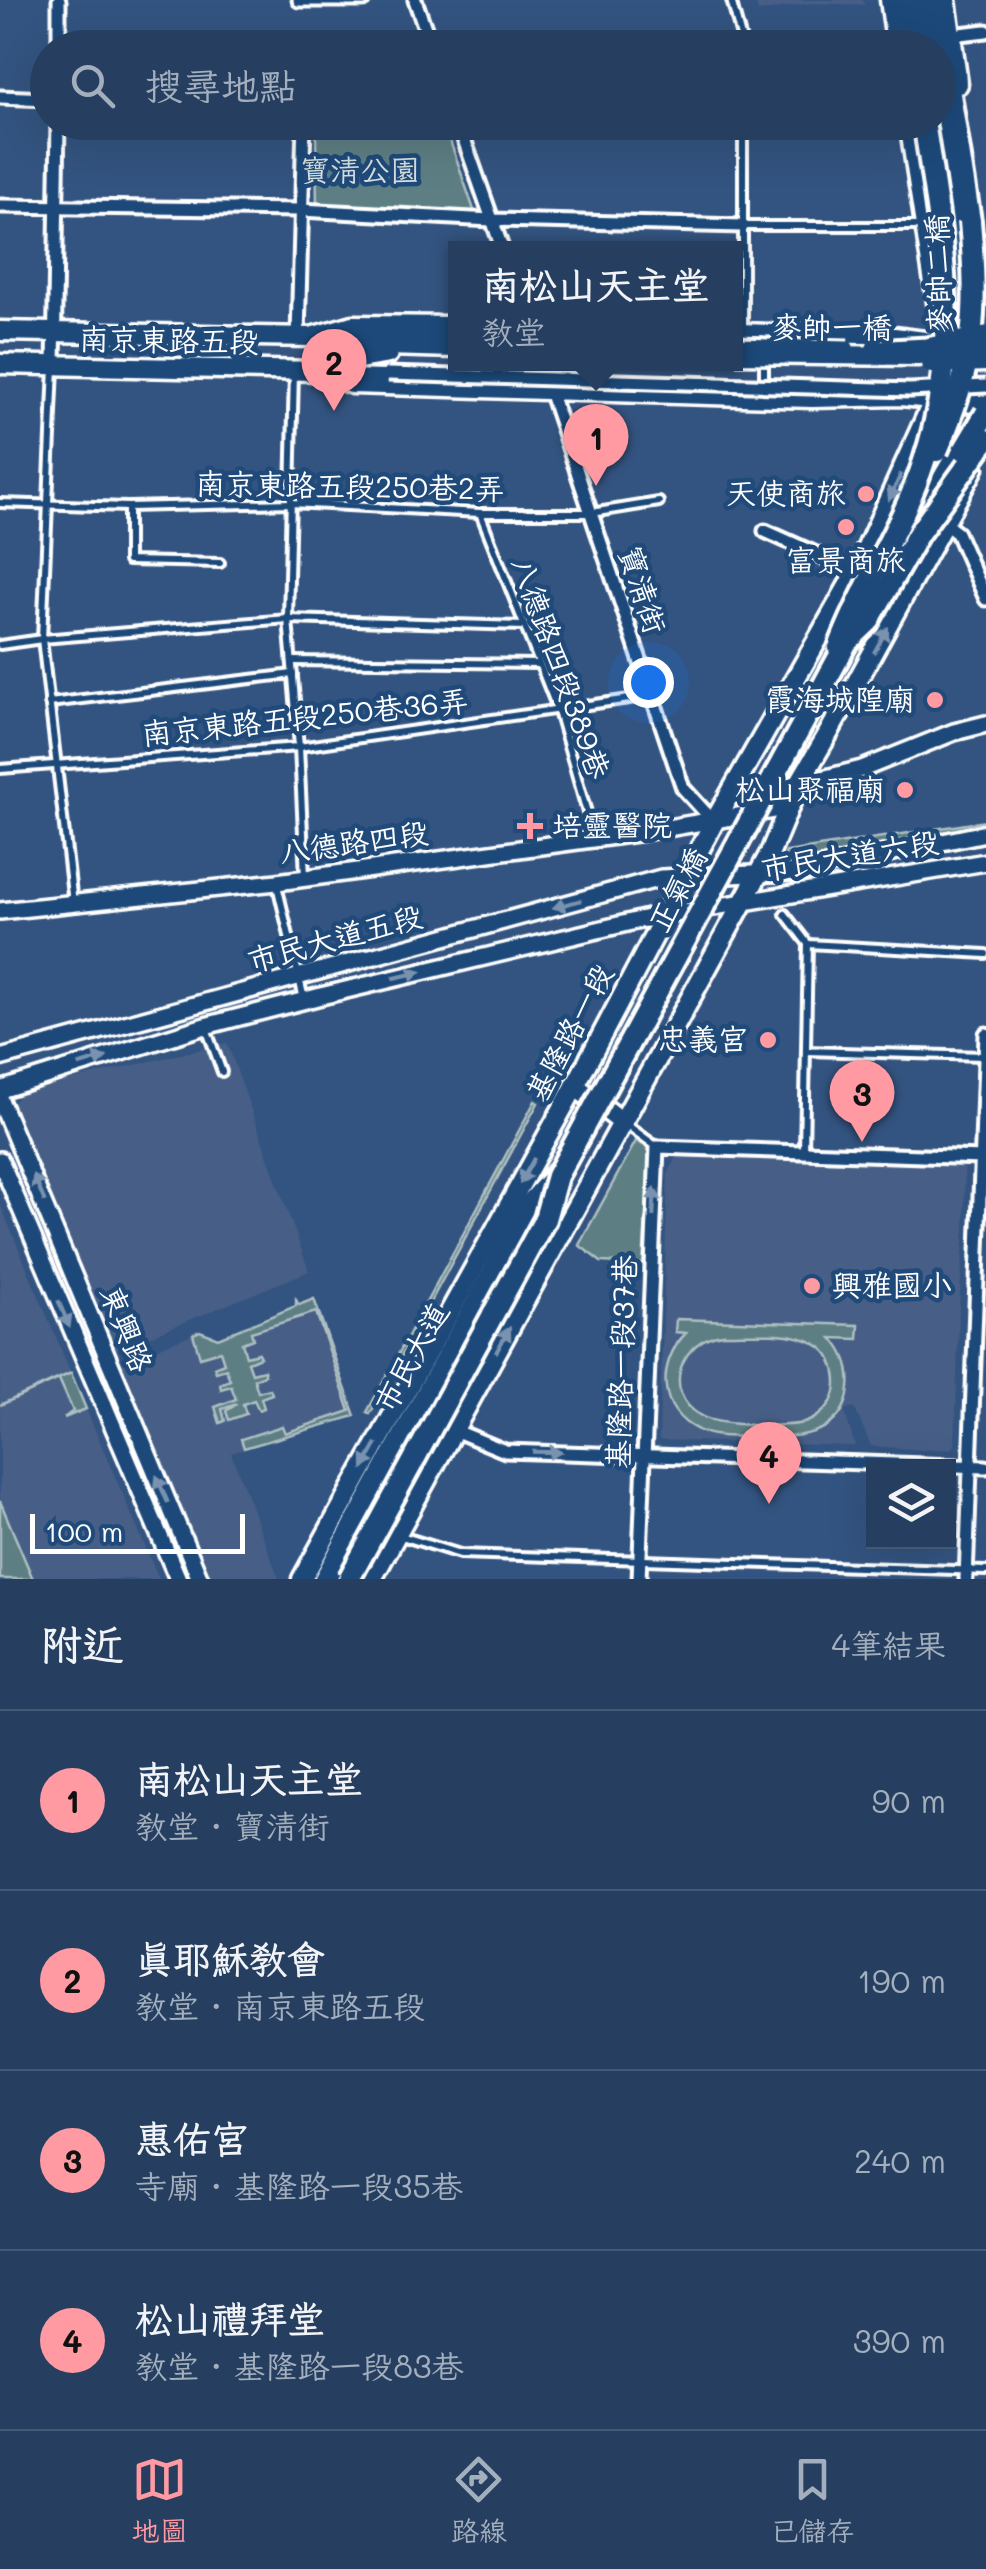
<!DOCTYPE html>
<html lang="zh-TW">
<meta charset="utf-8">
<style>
:root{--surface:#263f60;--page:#324a69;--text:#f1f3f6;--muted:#a4afbd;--line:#425875;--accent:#ff9aa2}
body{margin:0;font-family:Mali,"LXGW WenKai TC",sans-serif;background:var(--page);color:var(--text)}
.controls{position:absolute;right:30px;bottom:30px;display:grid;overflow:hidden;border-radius:0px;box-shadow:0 10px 40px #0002}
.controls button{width:90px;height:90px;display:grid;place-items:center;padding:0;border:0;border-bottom:2px solid var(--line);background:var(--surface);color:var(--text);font:50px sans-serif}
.scale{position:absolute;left:30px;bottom:25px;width:215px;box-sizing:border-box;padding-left:10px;border:5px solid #fff;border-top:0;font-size:28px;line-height:35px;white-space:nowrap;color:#fff;-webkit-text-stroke:8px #1f4a7a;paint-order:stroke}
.you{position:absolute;left:648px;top:682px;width:35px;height:35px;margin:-25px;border:8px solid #fff;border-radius:50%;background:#1a73e8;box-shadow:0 0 0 15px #1a73e833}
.badge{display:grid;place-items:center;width:65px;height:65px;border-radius:50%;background:var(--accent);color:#111;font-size:32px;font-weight:700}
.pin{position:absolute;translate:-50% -82px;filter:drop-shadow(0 2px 5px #0008)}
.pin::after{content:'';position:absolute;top:52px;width:35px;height:30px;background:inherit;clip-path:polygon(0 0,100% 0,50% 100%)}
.popup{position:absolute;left:448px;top:241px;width:295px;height:130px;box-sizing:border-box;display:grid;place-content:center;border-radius:0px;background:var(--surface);filter:drop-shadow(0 2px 8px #0005);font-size:32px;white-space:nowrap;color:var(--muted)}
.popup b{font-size:38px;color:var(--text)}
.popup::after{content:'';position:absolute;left:50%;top:100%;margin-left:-20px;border:20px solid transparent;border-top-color:var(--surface)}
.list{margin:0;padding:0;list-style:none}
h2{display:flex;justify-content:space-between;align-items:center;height:130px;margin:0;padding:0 40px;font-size:42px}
h2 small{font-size:32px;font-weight:400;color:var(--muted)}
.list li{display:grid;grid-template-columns:65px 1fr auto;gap:30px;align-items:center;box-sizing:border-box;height:180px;padding:0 40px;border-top:2px solid var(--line)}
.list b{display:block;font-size:38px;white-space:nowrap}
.list p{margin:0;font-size:32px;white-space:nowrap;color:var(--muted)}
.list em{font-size:32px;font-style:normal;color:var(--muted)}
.icon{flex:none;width:55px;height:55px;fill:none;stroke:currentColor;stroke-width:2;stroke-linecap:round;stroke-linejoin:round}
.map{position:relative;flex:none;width:986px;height:1579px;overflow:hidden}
.search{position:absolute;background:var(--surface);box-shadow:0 10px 40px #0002;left:30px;right:30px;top:30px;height:110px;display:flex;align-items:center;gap:25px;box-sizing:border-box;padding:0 35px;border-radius:55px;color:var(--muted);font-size:38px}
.sheet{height:850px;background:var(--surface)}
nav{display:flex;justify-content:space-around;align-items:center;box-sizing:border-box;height:140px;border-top:2px solid var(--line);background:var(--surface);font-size:28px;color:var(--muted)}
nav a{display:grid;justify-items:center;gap:5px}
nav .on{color:var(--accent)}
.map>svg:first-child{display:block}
.built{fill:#465f87}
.green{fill:#5d7f84;stroke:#aebfc2;stroke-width:2.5;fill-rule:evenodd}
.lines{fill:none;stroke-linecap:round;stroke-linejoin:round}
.service-casing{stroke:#fff;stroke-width:14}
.minor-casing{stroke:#fff;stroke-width:19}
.tertiary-casing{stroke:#fff;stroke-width:22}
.secondary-casing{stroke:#fff;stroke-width:25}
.trunk-casing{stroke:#fff;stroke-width:28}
.service{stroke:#1f4a7a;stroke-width:6}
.minor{stroke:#1f4a7a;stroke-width:11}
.tertiary{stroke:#1f4a7a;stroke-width:15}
.secondary{stroke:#1f4a7a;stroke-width:18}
.trunk{stroke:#1f4a7a;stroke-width:20}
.minor-bridge-casing{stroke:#fff;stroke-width:19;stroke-linecap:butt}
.secondary-bridge-casing{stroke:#fff;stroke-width:25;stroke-linecap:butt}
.trunk-bridge-casing{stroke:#fff;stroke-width:28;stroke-linecap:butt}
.minor-bridge{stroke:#1f4a7a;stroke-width:11}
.secondary-bridge{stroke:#1f4a7a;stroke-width:18}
.trunk-bridge{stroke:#1f4a7a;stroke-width:20}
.oneway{fill:#7992af}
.poi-dot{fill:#ff9aa2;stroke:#1f4a7a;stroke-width:4}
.labels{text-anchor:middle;stroke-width:9;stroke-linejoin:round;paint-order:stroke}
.park-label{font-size:30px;fill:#d6dfe0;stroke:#1f4a7a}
.street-label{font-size:30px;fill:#fff;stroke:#1f4a7a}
.poi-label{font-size:30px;fill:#fff;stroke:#1f4a7a;text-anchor:end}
</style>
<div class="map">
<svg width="986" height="1579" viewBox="0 0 986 1579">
<rect width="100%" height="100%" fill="#335480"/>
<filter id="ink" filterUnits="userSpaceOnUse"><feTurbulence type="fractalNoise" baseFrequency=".01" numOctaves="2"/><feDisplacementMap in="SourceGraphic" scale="20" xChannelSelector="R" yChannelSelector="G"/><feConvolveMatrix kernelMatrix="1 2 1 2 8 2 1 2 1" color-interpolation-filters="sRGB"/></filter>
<g filter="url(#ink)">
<!-- built -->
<g class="built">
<path d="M755,0H863L864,5L811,3L758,12Z"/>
<path d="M227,1043L309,1271L116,1350L14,1110V1103L18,1096L34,1089Z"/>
<path d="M678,1153L964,1161L965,1227L959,1305L955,1445L950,1449L923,1450L871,1446L854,1407L844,1410L855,1446L659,1440L668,1174Z"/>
<path d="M0,1204L86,1409L159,1579H0Z"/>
<path d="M317,1306L355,1416L231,1453L279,1579H212L121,1363L200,1331L221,1339Z"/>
</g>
<!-- green -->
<g class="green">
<path d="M316,131L447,132L475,213L317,209Z"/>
<path d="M986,821V830L779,871L786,852Z"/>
<path d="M535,1101L538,1103L370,1414L367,1412Z"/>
<path d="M636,1141L647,1147L650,1154L643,1264L601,1262L579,1245Z"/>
<path d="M314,1299L355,1416L244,1448L241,1439L282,1426L285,1433L350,1411L316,1312L251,1332L253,1339L242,1343L246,1356L258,1353L260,1357L248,1362L252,1373L264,1370L265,1375L254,1379L258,1392L270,1389L272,1394L261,1398L264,1408L259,1410L254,1400L243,1404L246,1414L229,1420L226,1411L237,1404L222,1409L225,1421L220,1423L215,1407L236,1399L231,1386L221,1389L220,1384L230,1380L226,1369L216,1372L214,1367L224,1363L220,1351L200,1357L193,1334L200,1331L218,1338L296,1306V1300L299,1305Z"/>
<path d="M676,1319L859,1325L858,1339L832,1338C845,1352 851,1369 849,1388C844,1440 790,1438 751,1437C734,1436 714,1438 698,1430C657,1411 657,1362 686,1333L675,1332ZM723,1334C758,1335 828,1324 835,1373C837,1383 836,1393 831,1402C825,1411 817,1418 807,1422C789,1428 718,1426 701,1416C660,1393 681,1338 723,1334Z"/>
<path d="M71,1373L86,1409L64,1418L73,1411L59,1379L0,1405Z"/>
<path d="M0,1501L33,1579H0Z"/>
</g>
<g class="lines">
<defs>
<g id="service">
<path d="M731,0L744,48"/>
<path d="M743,122V331"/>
<path d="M744,226H921"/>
<path d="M345,335H388"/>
<path d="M764,358V385"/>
<path d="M54,367L42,639L73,903"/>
<path d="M294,372L288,619L299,747L305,877"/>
<path d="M342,373L388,374"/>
<path d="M0,503L128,507L291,503L480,513H591L659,502"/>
<path d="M128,507V561L220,563"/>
<path d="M480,513L558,711L594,837"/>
<path d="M0,645L42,639L288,619L524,626"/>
<path d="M292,661L539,664"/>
<path d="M49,703L293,674"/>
<path d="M0,769L299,747L650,696"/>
<path d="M277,885L304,999"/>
<path d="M785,914L808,944"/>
<path d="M808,944L986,954"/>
<path d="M206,1028L222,1072"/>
<path d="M806,1051L984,1056"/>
<path d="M623,1122L657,1147"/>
<path d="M804,1151L808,944"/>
<path d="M398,1535L460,1554L986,1571"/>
</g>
<g id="minor">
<path d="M299,0H363"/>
<path d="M415,0L432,48"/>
<path d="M951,35L986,31"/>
<path d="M59,48V0"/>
<path d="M0,97L48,99"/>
<path d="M458,122L502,248"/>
<path d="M0,206L300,210L492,220L743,226"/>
<path d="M389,335L456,337"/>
<path d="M298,336L304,122"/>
<path d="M541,364L683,788L714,822"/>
<path d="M54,366L58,122"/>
<path d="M945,524L957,533L986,599"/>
<path d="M765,531L856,572"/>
<path d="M454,1430L505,1451L986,1467"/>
<path d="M639,1579L657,1147L983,1158"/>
<path d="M966,1579L986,1034"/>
</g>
<g id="tertiary">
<path d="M759,802L798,785L862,769L954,732L986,724"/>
<path d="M0,911L277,882L644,832L791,807"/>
<path d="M0,1058L661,878L796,872L986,833"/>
<path d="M0,1090L205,1026L325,995L648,918L986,862"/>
<path d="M0,1100L200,1579"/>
<path d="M0,1160L178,1579"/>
</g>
<g id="secondary">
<path d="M890,0L897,48"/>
<path d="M946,0L958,84"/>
<path d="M909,122L939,315"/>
<path d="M980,243L986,287"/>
<path d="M0,331L311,337L353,325L456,326"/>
<path d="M736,333L894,337L932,342"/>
<path d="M317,338L352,345L456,348"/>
<path d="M0,364L316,371L352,384L812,398L900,396L986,404"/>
<path d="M316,371L339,362L388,354"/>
<path d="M912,530L967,436"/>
<path d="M575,1086L622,1122"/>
<path d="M302,1579L575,1086L714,822L856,572L934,399"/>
<path d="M372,1579L770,853L798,785L828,734L974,468"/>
</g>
<g id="trunk">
<path d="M906,0L913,48"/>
<path d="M921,0L928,48"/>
<path d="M935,0L970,221"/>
<path d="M938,114L968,299"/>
<path d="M325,1579L531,1203L558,1173"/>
</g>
</defs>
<!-- service casing -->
<use href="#service" class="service-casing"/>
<!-- minor casing -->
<use href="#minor" class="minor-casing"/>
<!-- tertiary casing -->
<use href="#tertiary" class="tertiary-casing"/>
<!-- secondary casing -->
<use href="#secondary" class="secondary-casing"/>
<!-- trunk casing -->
<use href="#trunk" class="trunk-casing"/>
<!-- service -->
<use href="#service" class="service"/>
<!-- minor -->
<use href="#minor" class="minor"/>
<!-- tertiary -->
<use href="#tertiary" class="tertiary"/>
<!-- secondary -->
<use href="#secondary" class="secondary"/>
<!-- trunk -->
<use href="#trunk" class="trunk"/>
<defs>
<g id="minor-bridge">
<path d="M736,344L848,347"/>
<path d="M872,347L927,344L986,332"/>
<path d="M388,374L910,390L986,386"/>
</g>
<g id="secondary-bridge">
<path d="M736,354L918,356L986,345"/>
<path d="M931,364L986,362"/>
</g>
<g id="trunk-bridge">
<path d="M964,450L986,413"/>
<path d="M937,451C975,363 978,316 970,221"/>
<path d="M839,648C863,583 903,526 924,461C962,348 942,237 924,122"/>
<path d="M349,1579L545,1219L557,1176L847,642L868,622L918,534L986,440"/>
</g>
</defs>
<!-- minor-bridge casing -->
<use href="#minor-bridge" class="minor-bridge-casing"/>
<!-- secondary-bridge casing -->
<use href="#secondary-bridge" class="secondary-bridge-casing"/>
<!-- trunk-bridge casing -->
<use href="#trunk-bridge" class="trunk-bridge-casing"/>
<!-- minor-bridge -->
<use href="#minor-bridge" class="minor-bridge"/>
<!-- secondary-bridge -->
<use href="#secondary-bridge" class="secondary-bridge"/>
<!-- trunk-bridge -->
<use href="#trunk-bridge" class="trunk-bridge"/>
</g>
<!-- one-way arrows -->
<defs><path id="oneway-solid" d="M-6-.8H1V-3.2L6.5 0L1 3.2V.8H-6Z" transform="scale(2.5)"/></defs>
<g class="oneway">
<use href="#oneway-solid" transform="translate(895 487) rotate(115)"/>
<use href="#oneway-solid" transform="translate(881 640) rotate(-61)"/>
<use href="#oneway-solid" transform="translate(567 904) rotate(165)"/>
<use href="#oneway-solid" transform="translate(407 975) rotate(-13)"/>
<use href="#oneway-solid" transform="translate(93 1061) rotate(-17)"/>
<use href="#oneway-solid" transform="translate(527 1171) rotate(119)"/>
<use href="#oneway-solid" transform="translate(39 1188) rotate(-113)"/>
<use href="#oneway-solid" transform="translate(654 1202) rotate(-87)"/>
<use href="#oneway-solid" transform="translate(64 1314) rotate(67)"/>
<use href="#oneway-solid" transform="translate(503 1340) rotate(-61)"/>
<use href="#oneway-solid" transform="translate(547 1452) rotate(1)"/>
<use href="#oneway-solid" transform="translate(370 1456) rotate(119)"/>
<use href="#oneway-solid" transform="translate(162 1489) rotate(-113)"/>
</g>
</g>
<!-- markers -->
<g class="poi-dot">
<circle cx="866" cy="494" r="10"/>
<circle cx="846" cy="527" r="10"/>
<circle cx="935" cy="700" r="10"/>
<circle cx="905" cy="790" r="10"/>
<path d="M525 811h10v10h10v10h-10v10h-10v-10h-10v-10h10z"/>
<circle cx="768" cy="1040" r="10"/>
<circle cx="812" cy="1286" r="10"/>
</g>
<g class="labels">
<!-- park labels -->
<g class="park-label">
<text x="360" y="181">寶清公園</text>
</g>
<!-- street labels -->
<g class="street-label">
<text transform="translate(939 274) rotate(-92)" y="10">麥帥二橋</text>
<text x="832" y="338">麥帥一橋</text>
<text transform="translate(169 341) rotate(1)" y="10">南京東路五段</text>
<text transform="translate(350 487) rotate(1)" y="10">南京東路五段250巷2弄</text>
<text transform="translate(642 590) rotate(72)" y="10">寶清街</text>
<text transform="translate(560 668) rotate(70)" y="10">八德路四段389巷</text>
<text transform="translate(305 718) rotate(-6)" y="10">南京東路五段250巷36弄</text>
<text transform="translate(354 843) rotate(-8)" y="10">八德路四段</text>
<text transform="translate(850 856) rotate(-9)" y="10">市民大道六段</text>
<text transform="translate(678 890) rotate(-62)" y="10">正氣橋</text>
<text transform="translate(335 939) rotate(-15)" y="10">市民大道五段</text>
<text transform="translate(570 1033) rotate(-62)" y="10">基隆路一段</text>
<text transform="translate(126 1329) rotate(68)" y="10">東興路</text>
<text transform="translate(412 1358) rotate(-61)" y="10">市民大道</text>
<text transform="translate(622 1362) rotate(-88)" y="10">基隆路一段37巷</text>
</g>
<!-- poi labels -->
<g class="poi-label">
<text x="846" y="504">天使商旅</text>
<text x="846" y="571" text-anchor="middle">富景商旅</text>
<text x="915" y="710">霞海城隍廟</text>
<text x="885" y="800">松山聚福廟</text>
<text x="552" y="836" text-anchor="start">培靈醫院</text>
<text x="748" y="1050">忠義宮</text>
<text x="832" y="1296" text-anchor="start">興雅國小</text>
</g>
</g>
</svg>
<div class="controls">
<button><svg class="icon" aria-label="layers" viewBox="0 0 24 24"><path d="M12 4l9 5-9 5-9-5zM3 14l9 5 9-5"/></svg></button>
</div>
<div class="scale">100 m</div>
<div class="you"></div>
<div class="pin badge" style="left:596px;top:486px">1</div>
<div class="popup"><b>南松山天主堂</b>教堂</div>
<div class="pin badge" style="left:334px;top:411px">2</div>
<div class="pin badge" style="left:862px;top:1142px">3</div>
<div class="pin badge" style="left:769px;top:1504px">4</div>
<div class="search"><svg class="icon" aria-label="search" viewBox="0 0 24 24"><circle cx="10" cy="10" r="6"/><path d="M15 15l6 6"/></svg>搜尋地點</div>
</div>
<section class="sheet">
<h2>附近<small>4筆結果</small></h2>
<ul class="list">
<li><span class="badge">1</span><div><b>南松山天主堂</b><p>教堂 · 寶清街</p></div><em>90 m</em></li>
<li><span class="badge">2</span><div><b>真耶穌教會</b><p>教堂 · 南京東路五段</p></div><em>190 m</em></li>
<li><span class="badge">3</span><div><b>惠佑宮</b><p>寺廟 · 基隆路一段35巷</p></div><em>240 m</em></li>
<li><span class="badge">4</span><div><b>松山禮拜堂</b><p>教堂 · 基隆路一段83巷</p></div><em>390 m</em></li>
</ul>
</section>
<nav>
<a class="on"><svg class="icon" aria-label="map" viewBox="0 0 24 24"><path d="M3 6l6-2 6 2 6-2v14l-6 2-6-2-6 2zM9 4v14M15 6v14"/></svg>地圖</a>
<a><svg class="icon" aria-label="directions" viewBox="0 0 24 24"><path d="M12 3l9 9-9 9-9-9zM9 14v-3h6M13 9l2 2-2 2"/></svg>路線</a>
<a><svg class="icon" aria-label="saved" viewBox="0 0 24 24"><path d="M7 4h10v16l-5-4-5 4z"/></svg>已儲存</a>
</nav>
